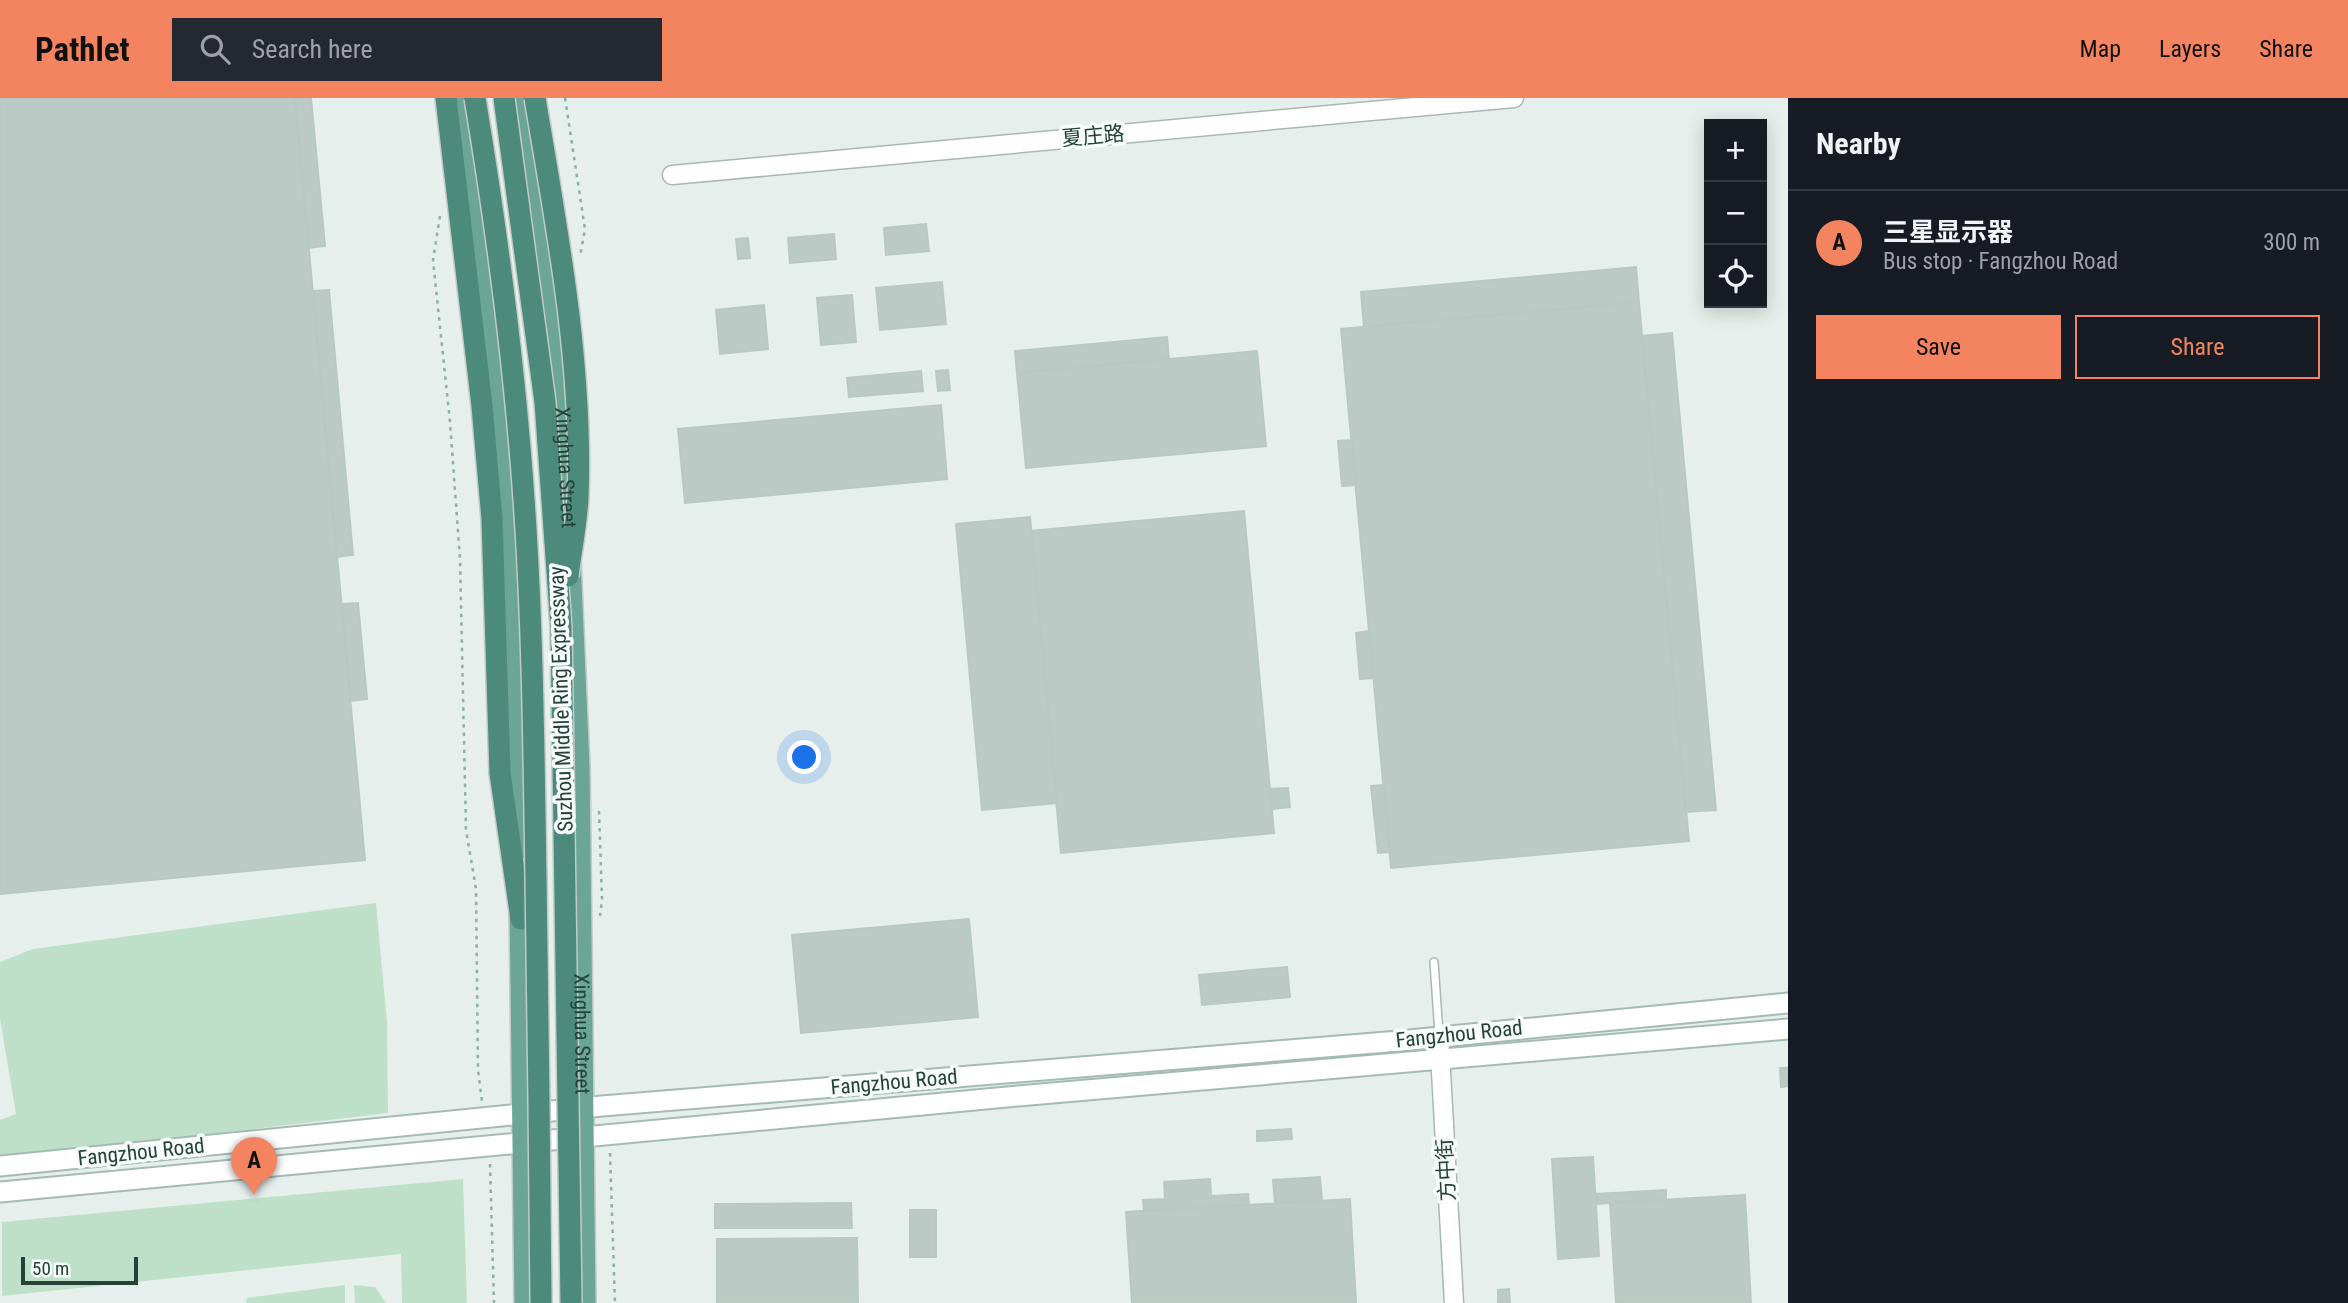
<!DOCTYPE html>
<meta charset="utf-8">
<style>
:root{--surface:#171b24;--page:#242831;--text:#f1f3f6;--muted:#9ea1a6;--line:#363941;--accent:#f4845f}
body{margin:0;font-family:"Roboto Condensed","Noto Sans SC",sans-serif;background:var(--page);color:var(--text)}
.controls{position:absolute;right:21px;top:21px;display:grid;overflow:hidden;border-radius:0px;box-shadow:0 4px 18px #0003}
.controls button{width:63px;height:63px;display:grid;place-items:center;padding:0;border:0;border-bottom:2px solid var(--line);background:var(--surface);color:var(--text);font:35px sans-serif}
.scale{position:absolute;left:21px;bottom:18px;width:117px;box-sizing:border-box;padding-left:7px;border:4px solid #24423a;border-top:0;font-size:19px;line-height:24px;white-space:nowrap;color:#24423a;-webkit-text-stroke:5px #f7fbf9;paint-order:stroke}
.you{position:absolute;left:805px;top:660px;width:24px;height:24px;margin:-18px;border:5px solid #fff;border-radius:50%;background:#1a73e8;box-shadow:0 0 0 10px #1a73e833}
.badge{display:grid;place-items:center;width:46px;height:46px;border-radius:50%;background:var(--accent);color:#111;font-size:23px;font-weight:700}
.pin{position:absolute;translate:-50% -58px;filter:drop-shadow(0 2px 4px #0008)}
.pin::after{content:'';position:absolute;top:37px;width:24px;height:21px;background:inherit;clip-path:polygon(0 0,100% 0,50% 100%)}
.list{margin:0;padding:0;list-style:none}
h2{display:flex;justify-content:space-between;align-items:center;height:91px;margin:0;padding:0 28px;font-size:30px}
h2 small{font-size:23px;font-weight:400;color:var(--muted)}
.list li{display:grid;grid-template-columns:46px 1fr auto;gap:21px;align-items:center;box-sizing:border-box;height:105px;padding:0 28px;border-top:2px solid var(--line)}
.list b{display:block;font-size:26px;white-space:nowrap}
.list p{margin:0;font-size:23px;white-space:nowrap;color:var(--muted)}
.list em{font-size:23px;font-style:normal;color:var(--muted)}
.actions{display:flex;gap:14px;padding:21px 28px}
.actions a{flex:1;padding:16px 0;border:2px solid var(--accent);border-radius:0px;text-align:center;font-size:24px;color:var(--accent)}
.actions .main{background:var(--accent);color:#111}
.icon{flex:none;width:38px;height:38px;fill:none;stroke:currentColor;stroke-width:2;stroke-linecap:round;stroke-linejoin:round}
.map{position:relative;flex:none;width:1788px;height:1205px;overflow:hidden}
header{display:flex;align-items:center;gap:42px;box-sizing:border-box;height:98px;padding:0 35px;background:var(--accent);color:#111}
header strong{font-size:33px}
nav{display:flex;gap:38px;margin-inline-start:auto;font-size:24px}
.search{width:490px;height:63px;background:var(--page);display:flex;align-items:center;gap:18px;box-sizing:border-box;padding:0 24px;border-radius:0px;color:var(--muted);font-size:26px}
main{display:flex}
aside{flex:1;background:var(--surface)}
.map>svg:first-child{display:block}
.green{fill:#bfe0c8}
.building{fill:#bbcac4;stroke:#b8c9c2;stroke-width:2}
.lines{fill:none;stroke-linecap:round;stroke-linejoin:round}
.service-casing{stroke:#a8b8b2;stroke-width:10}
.tertiary-casing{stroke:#a8b8b2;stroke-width:21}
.secondary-casing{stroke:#a4bbb3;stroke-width:23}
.primary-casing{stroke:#c2cac8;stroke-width:24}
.trunk-casing{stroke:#c2cac8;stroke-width:24}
.path{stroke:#86b3a5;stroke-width:2.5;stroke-dasharray:3.5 5;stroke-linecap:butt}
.service{stroke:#fff;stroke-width:7}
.tertiary{stroke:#fff;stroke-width:18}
.secondary{stroke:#fff;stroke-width:19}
.primary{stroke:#6aa596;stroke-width:21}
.trunk{stroke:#4c8a7c;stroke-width:21}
.trunk-bridge-casing{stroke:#c2cac8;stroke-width:24;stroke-linecap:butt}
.trunk-bridge{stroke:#4c8a7c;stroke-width:21}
.labels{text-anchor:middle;stroke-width:7;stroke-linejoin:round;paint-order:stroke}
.street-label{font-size:21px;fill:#24423a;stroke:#f7fbf9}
</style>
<header>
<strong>Pathlet</strong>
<div class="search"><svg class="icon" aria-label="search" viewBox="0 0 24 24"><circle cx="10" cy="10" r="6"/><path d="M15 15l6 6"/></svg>Search here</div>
<nav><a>Map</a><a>Layers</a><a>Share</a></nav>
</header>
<main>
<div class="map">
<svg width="1788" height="1205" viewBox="0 0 1788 1205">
<rect width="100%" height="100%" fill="#e6efeb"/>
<!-- green -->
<g class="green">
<path d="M376,805L387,924L388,1015L0,1061V1022L16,1016L0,921V864L33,851Z"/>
<path d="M463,1081L467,1205H402L401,1156L2,1198V1124Z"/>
<path d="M345,1187V1205H246L247,1200Z"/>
<path d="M354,1187L375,1189L386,1205H355Z"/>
</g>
<!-- building -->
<g class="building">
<path d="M0,0H295L365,762L0,796Z"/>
<path d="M295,0H311L325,148L309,150Z"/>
<path d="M926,126L929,153L886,157L884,130Z"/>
<path d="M834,136L836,161L790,165L788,140Z"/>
<path d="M748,140L750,160L738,161L736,141Z"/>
<path d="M1636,169L1639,204L1364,229L1361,194Z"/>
<path d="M942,184L946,226L880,232L876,190Z"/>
<path d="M329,192L353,457L337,459L313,193Z"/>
<path d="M852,197L856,244L821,247L817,200Z"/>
<path d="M1639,204L1689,743L1391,770L1341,231Z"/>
<path d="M764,207L768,251L720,256L716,212Z"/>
<path d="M1672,235L1716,712L1686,714L1642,238Z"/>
<path d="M1167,239L1169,261L1017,275L1015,253Z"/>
<path d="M1257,253L1266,348L1026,370L1017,275Z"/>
<path d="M948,272L950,292L938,293L936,273Z"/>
<path d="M921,273L923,293L849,299L847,280Z"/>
<path d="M941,307L947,381L685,405L678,331Z"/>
<path d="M1352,342L1356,387L1342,388L1338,343Z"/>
<path d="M1244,413L1274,735L1061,755L1031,433Z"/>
<path d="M1030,419L1057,705L982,712L956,426Z"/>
<path d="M358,505L367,601L351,603L342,506Z"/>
<path d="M1369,533L1374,580L1360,581L1356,535Z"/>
<path d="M1384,687L1390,754L1378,755L1371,688Z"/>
<path d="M1288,690L1290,709L1272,711L1270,691Z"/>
<path d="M969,821L978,919L801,935L792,837Z"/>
<path d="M1287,869L1290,899L1202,907L1199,877Z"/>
<path d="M1780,970H1788V988L1781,989Z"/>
<path d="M1291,1031L1292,1041L1257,1043V1033Z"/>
<path d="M1593,1059L1599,1158L1558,1161L1552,1061Z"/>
<path d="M1320,1079L1322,1103L1275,1105L1273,1082Z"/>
<path d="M1210,1081L1211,1098L1248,1096L1249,1107L1144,1113L1143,1102L1165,1101L1164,1084Z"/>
<path d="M1666,1092V1102L1596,1106L1595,1096Z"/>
<path d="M1745,1097L1751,1205H1616L1610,1105Z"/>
<path d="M1350,1101L1356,1205H1132L1126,1114Z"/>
<path d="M851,1105L852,1130H715V1106Z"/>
<rect x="910" y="1112" width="26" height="47"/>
<path d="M857,1140L858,1205H717V1141Z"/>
<path d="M1509,1191L1510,1205H1498V1192Z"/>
</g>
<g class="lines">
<defs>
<path id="service" d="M1434,864L1439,936"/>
<g id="tertiary">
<path d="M672,77L1514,0"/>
<path d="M1439,938L1454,1205"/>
</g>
<g id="secondary">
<path d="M0,1068L602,1008L1399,943L1788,905"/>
<path d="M0,1094L1018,998L1788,931"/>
</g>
<g id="primary">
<path d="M456,0L497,307L511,529L518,751"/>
<path id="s1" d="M517,0L562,303L569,430"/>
<path id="s2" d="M570,462L579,669L585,1205"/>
<path d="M520,804L525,1205"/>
</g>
<path id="trunk" d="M446,0L482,308L492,421L500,675L521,821"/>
</defs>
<!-- service casing -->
<use href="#service" class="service-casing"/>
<!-- tertiary casing -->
<use href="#tertiary" class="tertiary-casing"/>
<!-- secondary casing -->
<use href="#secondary" class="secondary-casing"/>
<!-- primary casing -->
<use href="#primary" class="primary-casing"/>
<!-- trunk casing -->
<use href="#trunk" class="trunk-casing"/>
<!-- path -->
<g class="path">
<path d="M565,0L585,131L580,159"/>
<path d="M440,118L433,162L450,324L460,461L466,732L476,791L478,972L482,1004"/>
<path d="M599,713L602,801L600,818"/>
<path d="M610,1055L615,1205"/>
<path d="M490,1066L494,1205"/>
</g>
<!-- service -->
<use href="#service" class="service"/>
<!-- tertiary -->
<use href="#tertiary" class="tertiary"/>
<!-- secondary -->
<use href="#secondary" class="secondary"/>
<!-- primary -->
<use href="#primary" class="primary"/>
<!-- trunk -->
<use href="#trunk" class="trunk"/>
<defs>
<g id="trunk-bridge">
<path d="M475,0C498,138 516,277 525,416C533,537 534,659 536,780C538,922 540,1063 541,1205"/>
<path d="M504,0L545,304L561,529L571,1205"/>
<path d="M535,0C557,131 583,266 578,399C577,425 571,452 568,478"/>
</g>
</defs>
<!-- trunk-bridge casing -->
<use href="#trunk-bridge" class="trunk-bridge-casing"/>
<!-- trunk-bridge -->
<use href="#trunk-bridge" class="trunk-bridge"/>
</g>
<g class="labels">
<!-- street labels -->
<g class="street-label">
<text transform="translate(1093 38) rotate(-5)" y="7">夏庄路</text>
<text dy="7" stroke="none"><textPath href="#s1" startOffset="373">Xinghua Street</textPath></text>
<text transform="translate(561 601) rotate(-92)" y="7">Suzhou Middle Ring Expressway</text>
<text transform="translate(1459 936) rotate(-6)" y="7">Fangzhou Road</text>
<text dy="7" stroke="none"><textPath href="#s2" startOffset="474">Xinghua Street</textPath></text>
<text transform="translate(894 984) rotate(-5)" y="7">Fangzhou Road</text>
<text transform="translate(141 1054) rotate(-6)" y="7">Fangzhou Road</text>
<text transform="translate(1446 1072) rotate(-93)" y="7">方中街</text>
</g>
</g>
</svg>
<div class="controls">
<button>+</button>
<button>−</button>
<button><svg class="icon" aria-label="locate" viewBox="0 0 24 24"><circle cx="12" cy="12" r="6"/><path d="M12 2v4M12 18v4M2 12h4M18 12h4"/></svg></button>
</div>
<div class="scale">50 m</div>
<div class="you"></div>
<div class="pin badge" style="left:254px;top:1097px">A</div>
</div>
<aside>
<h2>Nearby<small></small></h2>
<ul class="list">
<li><span class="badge">A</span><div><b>三星显示器</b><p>Bus stop · Fangzhou Road</p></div><em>300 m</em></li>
</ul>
<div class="actions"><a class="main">Save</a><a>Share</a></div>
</aside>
</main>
